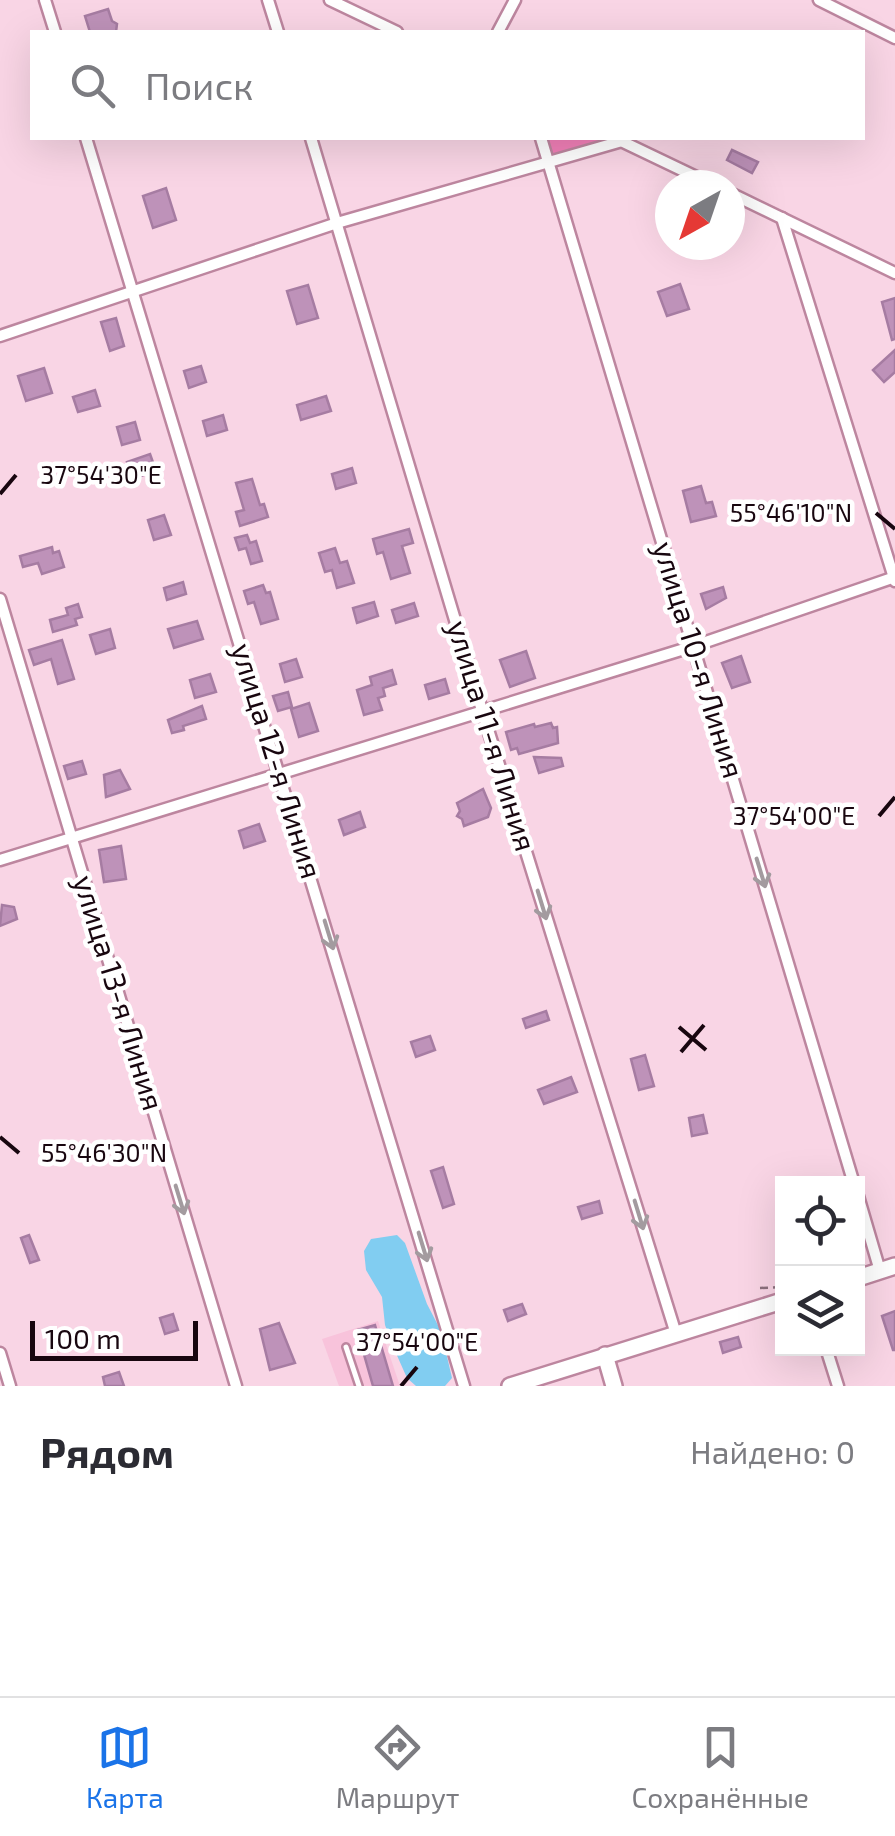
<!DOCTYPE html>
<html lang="ru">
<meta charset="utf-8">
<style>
:root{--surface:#fff;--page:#f2f2f3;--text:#2b2b33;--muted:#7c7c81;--line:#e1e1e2;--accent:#1a73e8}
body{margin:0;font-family:"Exo 2",sans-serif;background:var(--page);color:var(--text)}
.controls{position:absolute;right:30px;bottom:30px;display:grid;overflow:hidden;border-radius:0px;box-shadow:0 10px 40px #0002}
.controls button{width:90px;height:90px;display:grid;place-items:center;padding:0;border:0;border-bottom:2px solid var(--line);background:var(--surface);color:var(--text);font:50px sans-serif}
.compass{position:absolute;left:655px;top:170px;width:90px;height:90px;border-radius:50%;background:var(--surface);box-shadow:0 10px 40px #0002;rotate:220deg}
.scale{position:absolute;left:30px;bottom:25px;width:168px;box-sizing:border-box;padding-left:10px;border:5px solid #18060f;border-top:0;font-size:28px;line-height:35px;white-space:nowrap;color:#18060f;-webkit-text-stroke:8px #fff;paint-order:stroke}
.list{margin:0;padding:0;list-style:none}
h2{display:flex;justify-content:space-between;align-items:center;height:130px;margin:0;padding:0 40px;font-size:42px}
h2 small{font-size:32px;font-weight:400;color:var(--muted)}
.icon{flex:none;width:55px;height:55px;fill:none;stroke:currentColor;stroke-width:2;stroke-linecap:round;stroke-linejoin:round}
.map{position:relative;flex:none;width:895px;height:1386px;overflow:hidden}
.search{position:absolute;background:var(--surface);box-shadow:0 10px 40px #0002;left:30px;right:30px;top:30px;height:110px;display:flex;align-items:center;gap:25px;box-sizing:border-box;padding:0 35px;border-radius:0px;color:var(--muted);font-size:38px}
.sheet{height:310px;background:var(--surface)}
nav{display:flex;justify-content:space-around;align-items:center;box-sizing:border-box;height:140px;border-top:2px solid var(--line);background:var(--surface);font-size:28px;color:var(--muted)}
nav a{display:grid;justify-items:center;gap:5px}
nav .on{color:var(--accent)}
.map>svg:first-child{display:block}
.built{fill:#f8c3db}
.forest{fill:#f07fb7}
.water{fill:#81cdf1}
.building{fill:#be92b9;stroke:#a67ca2;stroke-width:2.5}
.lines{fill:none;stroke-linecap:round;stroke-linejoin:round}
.lane-casing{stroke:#bd869f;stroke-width:10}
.street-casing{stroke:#bd869f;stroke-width:15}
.secondary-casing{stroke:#bd869f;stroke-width:20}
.path{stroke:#8c707d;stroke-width:2.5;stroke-dasharray:8 5;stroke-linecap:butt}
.lane{stroke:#fff;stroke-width:5}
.street{stroke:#fff;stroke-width:10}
.secondary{stroke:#fff;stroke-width:15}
.oneway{stroke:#a39b9f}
.ticks{fill:none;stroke:#18060f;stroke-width:4}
.labels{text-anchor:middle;stroke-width:9;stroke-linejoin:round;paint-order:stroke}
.street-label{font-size:30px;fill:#18060f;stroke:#fff}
.ticks-label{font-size:25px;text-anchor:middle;fill:#18060f;stroke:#fff;stroke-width:9;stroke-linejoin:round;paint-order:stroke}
</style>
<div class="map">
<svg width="895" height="1386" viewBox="0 0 895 1386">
<rect width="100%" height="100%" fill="#f9d5e5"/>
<!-- built -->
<path class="built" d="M378,1321L400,1386H339L322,1339Z"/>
<!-- forest -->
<path class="forest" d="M547,138H605L609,140L553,157Z"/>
<!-- water -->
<path class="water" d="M397,1235L405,1243L427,1304L441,1331L452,1378L445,1386H416L407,1378L395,1351L385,1325L382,1297L366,1270L364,1251L371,1239Z"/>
<!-- building -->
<g class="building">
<path d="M108,9L112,21L117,24L116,32H90L85,16Z"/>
<path d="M732,150L758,162L752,173L727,160Z"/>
<path d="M166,188L176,220L153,228L143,196Z"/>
<path d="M680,284L689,309L667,316L658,292Z"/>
<path d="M308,285L318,318L297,324L287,291Z"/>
<path d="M895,298V339L892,340L882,302Z"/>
<path d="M116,318L124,346L110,351L101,322Z"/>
<path d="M895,350V372L884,382L873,370Z"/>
<path d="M201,366L206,382L189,388L184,371Z"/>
<path d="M44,368L52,393L26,401L18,376Z"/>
<path d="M95,390L100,406L78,412L73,397Z"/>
<path d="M326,396L331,411L301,420L297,405Z"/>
<path d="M223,415L227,430L207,436L203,421Z"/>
<path d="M135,422L140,440L122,445L117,427Z"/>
<path d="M150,454L156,471L132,479L127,462Z"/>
<path d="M352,468L356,483L336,489L332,474Z"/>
<path d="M252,479L260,505L264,504L268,517L240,526L236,512L244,510L236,483Z"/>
<path d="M701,486L706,503L712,502L716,516L691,522L683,491Z"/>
<path d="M164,515L171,535L154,540L148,520Z"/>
<path d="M409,529L413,543L402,546L410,573L391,579L383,552L377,554L373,539Z"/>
<path d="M247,535L250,543L256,541L262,561L251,564L246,548L239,550L235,538Z"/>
<path d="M52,547L53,553L59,551L64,567L42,574L38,563L23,567L20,556Z"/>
<path d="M335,548L340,563L347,561L354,583L337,588L332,570L325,572L319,553Z"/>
<path d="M183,582L186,594L167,600L164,588Z"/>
<path d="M263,585L266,593L270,592L278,619L261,624L254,602L248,604L244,591Z"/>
<path d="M723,587L726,598L706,609L701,594Z"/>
<path d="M374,602L378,616L357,623L353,608Z"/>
<path d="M414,603L418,616L396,623L392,610Z"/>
<path d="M78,604L82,617L75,619L77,625L53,632L50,620L68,615L66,608Z"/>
<path d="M197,621L203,639L174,648L168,629Z"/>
<path d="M110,629L115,648L96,654L90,635Z"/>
<path d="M62,640L74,679L58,684L51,659L34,665L29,650Z"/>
<path d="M526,651L535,678L510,687L500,660Z"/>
<path d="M741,656L750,682L732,688L722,663Z"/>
<path d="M296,659L302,677L285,682L280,664Z"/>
<path d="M392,670L396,684L383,688L385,696L378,698L382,710L364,715L357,690L372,685L370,677Z"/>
<path d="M210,674L216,692L195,698L190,680Z"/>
<path d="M445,679L449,693L429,699L425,685Z"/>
<path d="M288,692L292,707L278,711L273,696Z"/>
<path d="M309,703L318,731L299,737L291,709Z"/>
<path d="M202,706L206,719L183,726L184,730L172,733L168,720Z"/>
<path d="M551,723L553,728L557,727L558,743L519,754L517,748L511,750L506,732L534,724L535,727Z"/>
<path d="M534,757L561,758L563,766L539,773Z"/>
<path d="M82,761L86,774L68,779L64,766Z"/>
<path d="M120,770L130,789L106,797L104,775Z"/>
<path d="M483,789L491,808L488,817L464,826L462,819L457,816L460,811L457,803Z"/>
<path d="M360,812L365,827L344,835L339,820Z"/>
<path d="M259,824L265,841L244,848L239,831Z"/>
<path d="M121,846L126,879L104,882L99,850Z"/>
<path d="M2,905L14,907L17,919L0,926Z"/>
<path d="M546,1011L549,1020L526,1028L523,1019Z"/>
<path d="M430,1036L435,1050L416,1057L411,1042Z"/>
<path d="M645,1055L654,1086L639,1090L631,1059Z"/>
<path d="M571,1077L577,1092L544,1104L538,1090Z"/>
<path d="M703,1115L707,1133L692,1136L689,1118Z"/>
<path d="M443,1167L454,1204L443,1208L431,1171Z"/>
<path d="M599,1201L602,1213L582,1219L578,1207Z"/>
<path d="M29,1235L39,1260L30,1263L21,1238Z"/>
<path d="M522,1304L526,1314L508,1321L504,1310Z"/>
<path d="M895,1311V1350H893L882,1316Z"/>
<path d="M173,1314L178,1330L165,1334L160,1318Z"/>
<path d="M279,1323L295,1363L270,1370L260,1329Z"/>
<path d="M375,1325L393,1386H373L357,1330Z"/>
<path d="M738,1337L741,1347L723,1353L720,1342Z"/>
<path d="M119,1372L124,1386H105L103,1377Z"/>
</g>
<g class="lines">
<defs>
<path id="lane" d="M346,1347L359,1386"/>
<g id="street">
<path d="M45,0L55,32"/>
<path d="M268,0L278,32"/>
<path d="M330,0L397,32"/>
<path d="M819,0L895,38"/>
<path d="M498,32L515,0"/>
<path d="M86,138L464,1386"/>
<path d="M311,138L481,707L676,1334"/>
<path d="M541,138L854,1184"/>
<path d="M619,140L713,185"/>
<path d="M730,193L895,273"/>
<path d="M782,218L895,581"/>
<path d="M0,336L337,223L622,141"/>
<path d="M0,599L236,1386"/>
<path d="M0,860L694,646L895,577"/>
<path d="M858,1196L880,1271"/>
<path d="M826,1348L838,1386"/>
<path d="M0,1353L10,1386"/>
</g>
<g id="secondary">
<path d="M858,1278L895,1266"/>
<path d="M605,1355L614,1386"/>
<path d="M510,1386L782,1301"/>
</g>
</defs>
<!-- lane casing -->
<use href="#lane" class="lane-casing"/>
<!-- street casing -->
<use href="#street" class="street-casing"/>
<!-- secondary casing -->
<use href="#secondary" class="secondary-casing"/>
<!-- path -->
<path class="path" d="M760,1288L782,1287"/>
<!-- lane -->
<use href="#lane" class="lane"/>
<!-- street -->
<use href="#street" class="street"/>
<!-- secondary -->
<use href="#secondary" class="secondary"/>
</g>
<!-- one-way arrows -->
<defs><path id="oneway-shaft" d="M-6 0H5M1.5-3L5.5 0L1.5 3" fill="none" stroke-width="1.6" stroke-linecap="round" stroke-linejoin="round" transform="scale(2.5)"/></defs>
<g class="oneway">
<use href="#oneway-shaft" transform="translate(761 873) rotate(73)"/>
<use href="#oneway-shaft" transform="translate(542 905) rotate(73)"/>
<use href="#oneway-shaft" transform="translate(329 935) rotate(73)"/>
<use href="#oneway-shaft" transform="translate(180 1200) rotate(73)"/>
<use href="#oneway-shaft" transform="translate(639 1215) rotate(73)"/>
<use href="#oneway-shaft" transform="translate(423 1247) rotate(73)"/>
</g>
<!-- ticks -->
<path class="ticks" d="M0,494L16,475M876,513L895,529M879,816L895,797M679,1027L706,1050M681,1052L704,1025M0,1137L19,1153M401,1386L417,1367"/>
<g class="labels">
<!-- street labels -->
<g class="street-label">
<text transform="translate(698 660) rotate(73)" y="10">улица 10-я Линия</text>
<text transform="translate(491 736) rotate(73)" y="10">улица 11-я Линия</text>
<text transform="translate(276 761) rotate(73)" y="10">улица 12-я Линия</text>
<text transform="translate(118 993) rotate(73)" y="10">улица 13-я Линия</text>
</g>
</g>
<g class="ticks-label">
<text x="101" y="484">37°54'30"E</text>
<text x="791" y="522">55°46'10"N</text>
<text x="794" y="825">37°54'00"E</text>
<text x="104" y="1162">55°46'30"N</text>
<text x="417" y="1351">37°54'00"E</text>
</g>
</svg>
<div class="controls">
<button><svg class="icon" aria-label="locate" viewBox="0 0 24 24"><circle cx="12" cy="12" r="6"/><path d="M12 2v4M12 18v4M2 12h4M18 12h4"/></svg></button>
<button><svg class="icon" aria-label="layers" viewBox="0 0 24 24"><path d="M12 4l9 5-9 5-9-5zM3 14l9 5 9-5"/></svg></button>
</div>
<svg class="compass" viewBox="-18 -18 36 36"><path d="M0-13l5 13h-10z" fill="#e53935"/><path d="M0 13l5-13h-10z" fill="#7c7c81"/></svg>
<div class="scale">100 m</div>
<div class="search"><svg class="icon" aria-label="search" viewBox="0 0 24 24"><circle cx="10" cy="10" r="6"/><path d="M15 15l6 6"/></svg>Поиск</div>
</div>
<section class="sheet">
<h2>Рядом<small>Найдено: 0</small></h2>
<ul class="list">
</ul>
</section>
<nav>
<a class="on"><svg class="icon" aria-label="map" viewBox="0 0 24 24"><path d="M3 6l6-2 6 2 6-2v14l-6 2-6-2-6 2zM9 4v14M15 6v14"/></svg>Карта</a>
<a><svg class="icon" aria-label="directions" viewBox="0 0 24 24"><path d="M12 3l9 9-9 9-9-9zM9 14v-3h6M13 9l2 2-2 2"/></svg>Маршрут</a>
<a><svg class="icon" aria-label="saved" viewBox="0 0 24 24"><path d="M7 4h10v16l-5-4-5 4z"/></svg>Сохранённые</a>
</nav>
